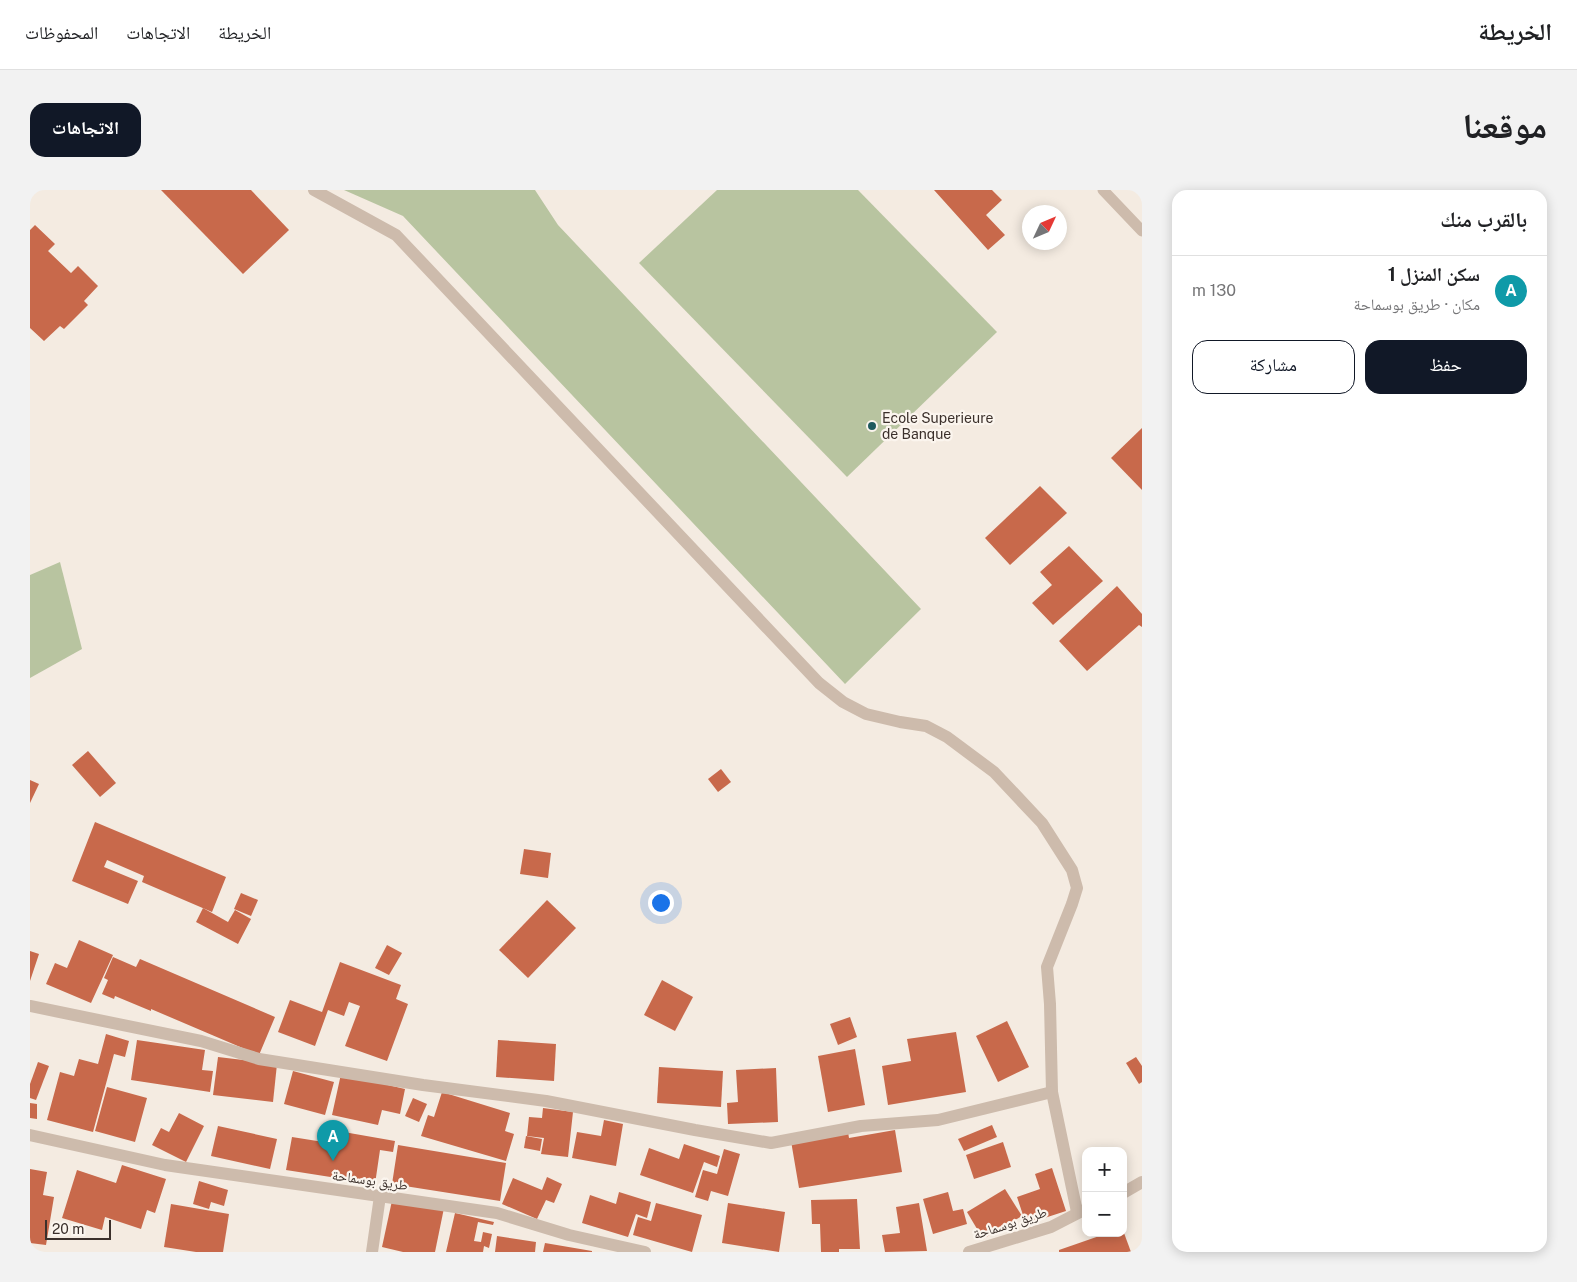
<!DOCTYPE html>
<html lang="ar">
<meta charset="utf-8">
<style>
:root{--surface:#fff;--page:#f2f2f2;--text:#202124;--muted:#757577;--line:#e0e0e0;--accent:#111827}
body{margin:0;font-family:"Public Sans","Noto Naskh Arabic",sans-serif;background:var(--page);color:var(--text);direction:rtl}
.controls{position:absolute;right:15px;bottom:15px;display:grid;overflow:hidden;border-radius:10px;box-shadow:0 2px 12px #0003}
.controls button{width:45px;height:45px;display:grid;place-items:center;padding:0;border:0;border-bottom:1px solid var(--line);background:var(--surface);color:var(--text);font:25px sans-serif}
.compass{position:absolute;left:992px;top:15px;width:45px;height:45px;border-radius:50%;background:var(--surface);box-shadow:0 2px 12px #0003;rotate:46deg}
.scale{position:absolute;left:15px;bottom:12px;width:66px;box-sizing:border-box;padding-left:5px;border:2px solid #3b302b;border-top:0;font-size:14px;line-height:18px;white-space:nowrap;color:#3b302b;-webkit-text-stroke:4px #fbf5ee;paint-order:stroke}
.you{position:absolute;left:630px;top:712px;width:18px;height:18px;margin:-12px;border:4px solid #fff;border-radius:50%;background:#1a73e8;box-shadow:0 0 0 8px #1a73e833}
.badge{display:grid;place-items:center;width:32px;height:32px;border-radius:50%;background:var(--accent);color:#fff;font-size:16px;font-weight:700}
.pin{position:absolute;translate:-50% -41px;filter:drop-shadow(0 1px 2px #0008)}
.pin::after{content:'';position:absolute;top:26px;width:18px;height:15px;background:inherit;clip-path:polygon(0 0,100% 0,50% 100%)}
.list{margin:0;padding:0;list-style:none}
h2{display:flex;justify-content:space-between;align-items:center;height:65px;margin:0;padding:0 20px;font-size:21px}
h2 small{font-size:16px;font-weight:400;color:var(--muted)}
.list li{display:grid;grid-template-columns:32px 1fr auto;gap:15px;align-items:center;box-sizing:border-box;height:70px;padding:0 20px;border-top:1px solid var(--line)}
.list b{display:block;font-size:19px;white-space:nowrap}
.list p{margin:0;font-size:16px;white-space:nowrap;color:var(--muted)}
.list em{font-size:16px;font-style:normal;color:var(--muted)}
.actions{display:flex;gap:10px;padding:15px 20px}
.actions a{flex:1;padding:11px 0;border:1px solid var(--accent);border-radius:15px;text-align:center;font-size:18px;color:var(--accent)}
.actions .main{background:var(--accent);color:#fff}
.map{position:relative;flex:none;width:1112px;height:1062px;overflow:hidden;direction:ltr;border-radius:15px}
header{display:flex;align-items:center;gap:30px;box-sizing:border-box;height:70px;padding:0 25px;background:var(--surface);border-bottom:1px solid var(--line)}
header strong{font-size:24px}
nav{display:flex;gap:28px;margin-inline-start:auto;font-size:18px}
.intro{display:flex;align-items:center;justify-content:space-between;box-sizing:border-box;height:120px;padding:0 30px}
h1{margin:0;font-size:35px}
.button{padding:12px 22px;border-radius:15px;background:var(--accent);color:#fff;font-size:18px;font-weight:700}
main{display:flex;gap:30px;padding:0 30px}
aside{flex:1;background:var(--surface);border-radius:15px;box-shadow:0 2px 12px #0003}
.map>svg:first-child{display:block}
.green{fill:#b8c4a0}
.building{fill:#c8694b}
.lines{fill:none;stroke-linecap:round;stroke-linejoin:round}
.lane{stroke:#cdbbac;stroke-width:11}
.street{stroke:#cdbbac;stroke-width:12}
.poi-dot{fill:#1f5a5e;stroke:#fbf5ee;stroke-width:2}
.labels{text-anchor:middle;stroke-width:4.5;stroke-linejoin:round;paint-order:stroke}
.poi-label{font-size:14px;fill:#3b302b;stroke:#fbf5ee;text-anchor:start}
.street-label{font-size:14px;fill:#3b302b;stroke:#fbf5ee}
</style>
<header>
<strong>الخريطة</strong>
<nav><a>الخريطة</a><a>الاتجاهات</a><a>المحفوظات</a></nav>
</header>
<div class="intro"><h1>موقعنا</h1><a class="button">الاتجاهات</a></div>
<main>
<aside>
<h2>بالقرب منك<small></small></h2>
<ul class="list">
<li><span class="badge" style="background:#0f9aa8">A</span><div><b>سكن المنزل 1</b><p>مكان · طريق بوسماحة</p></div><em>130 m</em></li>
</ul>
<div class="actions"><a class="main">حفظ</a><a>مشاركة</a></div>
</aside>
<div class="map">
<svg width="1112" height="1062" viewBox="0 0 1112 1062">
<rect width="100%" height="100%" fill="#f4ebe1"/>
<!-- green -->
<g class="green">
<path d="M314,0H505L528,35L891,419L815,494L373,26Z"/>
<path d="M687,0H828L967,142L817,287L609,73Z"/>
<path d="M30,372L52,459L0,488V385Z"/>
</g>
<!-- building -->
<g class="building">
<path d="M131,0H221L259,40L213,84Z"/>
<path d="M904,0H962L972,10L956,25L975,45L958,60Z"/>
<path d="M5,35L25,54L18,61L41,83L48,76L68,96L54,111L58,115L34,139L30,136L14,151L0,138V40Z"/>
<path d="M1112,238V300L1081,268Z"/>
<path d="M1010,296L1037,323L980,375L955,348Z"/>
<path d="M1039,356L1073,391L1023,435L1002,413L1022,395L1010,382Z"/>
<path d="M1087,396L1112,424V437L1109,435L1057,481L1029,451Z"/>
<path d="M58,561L86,593L70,607L42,575Z"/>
<path d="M691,579L701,592L688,602L678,589Z"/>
<path d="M0,590L9,594L0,613Z"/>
<path d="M65,632L196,687L182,722L112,692L114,686L77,670L74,677L108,691L98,714L42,691Z"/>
<path d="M494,659L521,663L518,688L490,684Z"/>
<path d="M211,703L228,710L221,726L204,719Z"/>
<path d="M517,710L546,738L498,788L469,760Z"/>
<path d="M173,718L198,732L205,720L221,729L208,754L166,732Z"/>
<path d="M49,750L83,765L61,813L16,794L25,773L37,778Z"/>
<path d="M357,755L372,763L359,785L345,778Z"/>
<path d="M0,761L9,764L0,791Z"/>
<path d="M83,767L106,777L110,769L245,827L229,865L121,819V821L85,806L84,809L72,804L78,790L74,788Z"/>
<path d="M310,772L371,795L366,809L378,814L357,871L315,856L330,816L319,812L314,826L298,820L285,856L248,842L260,810L292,822Z"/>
<path d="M632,790L663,807L645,841L614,825Z"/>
<path d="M820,827L827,847L808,855L800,834Z"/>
<path d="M977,831L999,877L968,892L946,846Z"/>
<path d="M926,842L936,902L858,915L852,876L881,871L877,849Z"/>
<path d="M76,844L99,851L95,867L84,864L63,942L17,930L30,882L44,886L49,869L68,874Z"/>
<path d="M107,850L175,860L172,880L183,881L180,902L101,890Z"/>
<path d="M468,850L526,854L524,891L466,887Z"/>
<path d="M825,859L835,915L798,922L788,866Z"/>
<path d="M188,867L247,874L243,912L183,905Z"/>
<path d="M1106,867L1112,876V892L1109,894L1096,873Z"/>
<path d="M8,872L19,876L6,910L0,908V894Z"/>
<path d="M629,877L693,881L691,917L627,913Z"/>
<path d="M746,878L748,932L698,934L697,913L708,912L706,880Z"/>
<path d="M263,881L304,892L295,925L254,914Z"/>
<path d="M311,884L375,899L370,924L352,920L348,935L302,925Z"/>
<path d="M77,897L117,908L105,952L65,941Z"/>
<path d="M412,902L480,923L475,941L484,944L476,971L391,946L398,925L404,927Z"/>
<path d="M383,908L397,914L389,932L375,926Z"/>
<path d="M0,913L7,914V929L0,928Z"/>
<path d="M513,918L543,922L538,967L511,964L514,948L497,946L499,927L512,928Z"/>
<path d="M149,923L174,936L156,972L122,955L131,938L139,942Z"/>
<path d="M574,930L593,934L586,976L542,968L547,942L571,946Z"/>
<path d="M962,935L967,947L934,961L928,949Z"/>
<path d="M188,936L247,949L240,979L181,966Z"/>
<path d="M865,940L872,982L769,998L761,951L818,942L819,948Z"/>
<path d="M308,941L365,951L363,962L350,960L345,994L256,980L262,947L306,954Z"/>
<path d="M496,946L512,949L510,961L494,958Z"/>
<path d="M973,952L981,977L944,989L936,965Z"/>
<path d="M654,954L690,966L687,977L674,972L663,1003L610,985L619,958L649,969Z"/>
<path d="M368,955L476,973L470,1011L362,994Z"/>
<path d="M694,959L710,964L698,1006L681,1001L678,1011L665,1007L673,980L687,984Z"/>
<path d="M92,975L136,989L125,1023L117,1020L111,1039L75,1027L72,1040L32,1028L47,980L86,993Z"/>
<path d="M1022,978L1036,1021L996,1034L987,1007L1010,999L1005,984Z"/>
<path d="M0,979L17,982L13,1005L24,1007L16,1055L0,1053Z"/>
<path d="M517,987L532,994L524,1013L516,1010L507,1029L472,1014L483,988L512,1000Z"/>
<path d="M169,991L198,1000L194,1016L181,1012L179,1019L163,1014Z"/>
<path d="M975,999L992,1026L953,1049L937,1022Z"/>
<path d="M589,1002L621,1012L617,1028L606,1024L598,1047L552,1033L560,1005L586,1014Z"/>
<path d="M918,1002L923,1021L933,1019L937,1034L903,1044L893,1009Z"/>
<path d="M363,1006L414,1018L405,1062H373L352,1057Z"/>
<path d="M827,1009L830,1059H809V1062H791L790,1034H782L781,1010Z"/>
<path d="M626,1013L672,1025L662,1062L603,1045L608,1027L621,1031Z"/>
<path d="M698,1013L755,1022L749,1062L692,1053Z"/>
<path d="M889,1013L897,1061L855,1062L852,1045L870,1043L866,1017Z"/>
<path d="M141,1014L199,1024L193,1062H166L134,1057Z"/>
<path d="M425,1023L464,1032L463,1035L448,1032L444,1051L451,1052L453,1042L462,1044L459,1058L454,1056L453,1062H416Z"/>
<path d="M1078,1043H1094L1101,1062H1029V1060Z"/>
<path d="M467,1046L506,1052L505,1062H465Z"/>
<path d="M515,1053L562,1061V1062H513Z"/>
</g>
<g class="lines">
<!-- lane -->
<path class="lane" d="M1073,0L1112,41"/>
<!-- street -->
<g class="street">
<path d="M284,0L366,45L789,493L813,512L836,524L870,532L896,536L917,547L964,582L1012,633L1042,680L1047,698L1042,714L1017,777L1020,814L1022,902L1047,1022"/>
<path d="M0,816L171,851L229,869L393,895L516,911L665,940L741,953L831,936L908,930L1022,902"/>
<path d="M0,945L135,975L467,1023L539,1045L615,1062"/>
<path d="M1093,1003L1112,992"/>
<path d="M342,1062L350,1006"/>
<path d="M939,1062L1021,1037L1056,1019"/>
</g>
</g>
<!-- markers -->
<circle class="poi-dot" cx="842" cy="236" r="5"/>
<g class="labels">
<!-- poi labels -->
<g class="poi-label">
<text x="852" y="233">Ecole Superieure<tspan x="852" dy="16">de Banque</tspan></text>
</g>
<!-- street labels -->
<g class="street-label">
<text transform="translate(340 990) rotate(8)" y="5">طريق بوسماحة</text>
<text transform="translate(980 1033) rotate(-18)" y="5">طريق بوسماحة</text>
</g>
</g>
</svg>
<div class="controls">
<button>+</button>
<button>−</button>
</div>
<svg class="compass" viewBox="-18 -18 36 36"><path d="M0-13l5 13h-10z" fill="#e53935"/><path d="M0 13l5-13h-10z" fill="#757577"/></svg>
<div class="scale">20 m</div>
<div class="you"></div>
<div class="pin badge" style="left:303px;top:971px;background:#0f9aa8">A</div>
</div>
</main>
